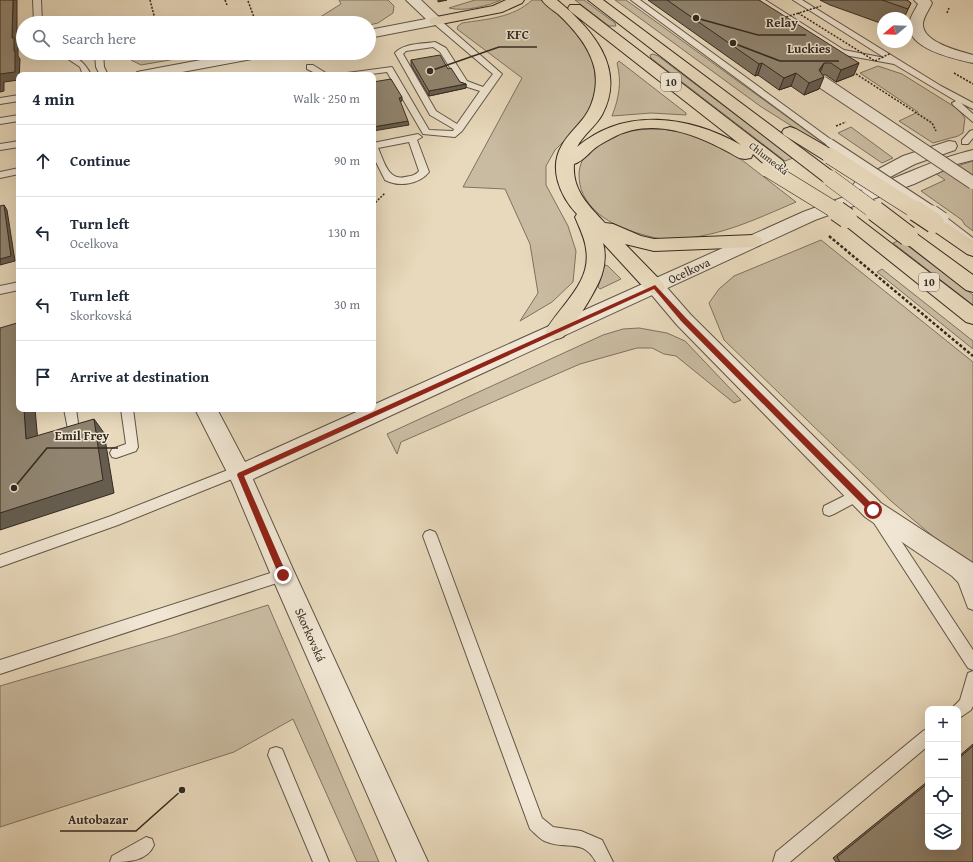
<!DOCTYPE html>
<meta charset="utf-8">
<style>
:root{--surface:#fff;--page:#f6f6f7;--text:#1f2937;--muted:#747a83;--line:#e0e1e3}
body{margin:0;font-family:"Gentium Book Plus",serif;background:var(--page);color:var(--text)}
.controls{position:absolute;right:12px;bottom:12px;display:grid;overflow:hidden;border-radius:8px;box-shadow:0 4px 16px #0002}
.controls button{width:36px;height:36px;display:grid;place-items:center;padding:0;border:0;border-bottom:1px solid var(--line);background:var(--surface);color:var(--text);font:20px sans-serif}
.compass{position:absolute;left:877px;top:12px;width:36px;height:36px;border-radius:50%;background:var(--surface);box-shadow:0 4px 16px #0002;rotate:251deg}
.stop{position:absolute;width:12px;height:12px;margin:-9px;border:3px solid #8f2418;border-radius:50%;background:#fff}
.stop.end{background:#8f2418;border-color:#fff;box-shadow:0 1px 4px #0008}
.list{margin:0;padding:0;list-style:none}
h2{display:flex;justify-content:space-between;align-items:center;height:52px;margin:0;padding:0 16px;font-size:17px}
h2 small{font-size:13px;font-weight:400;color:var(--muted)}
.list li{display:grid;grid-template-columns:26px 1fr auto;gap:12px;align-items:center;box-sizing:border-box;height:72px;padding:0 16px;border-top:1px solid var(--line)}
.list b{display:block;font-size:15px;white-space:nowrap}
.list p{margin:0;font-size:13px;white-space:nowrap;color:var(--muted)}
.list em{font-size:13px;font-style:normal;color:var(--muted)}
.icon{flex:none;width:22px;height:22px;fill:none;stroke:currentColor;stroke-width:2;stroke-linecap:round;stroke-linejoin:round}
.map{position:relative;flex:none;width:973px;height:862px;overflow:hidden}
.search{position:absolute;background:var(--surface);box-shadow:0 4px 16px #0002;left:16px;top:16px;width:360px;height:44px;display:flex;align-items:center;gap:10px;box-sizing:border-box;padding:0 14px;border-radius:22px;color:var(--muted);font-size:15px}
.panel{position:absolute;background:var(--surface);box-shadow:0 4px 16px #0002;left:16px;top:72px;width:360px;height:340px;border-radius:8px}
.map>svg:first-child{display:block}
.green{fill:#c9bba1;stroke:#7e7260}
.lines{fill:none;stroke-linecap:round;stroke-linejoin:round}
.service-casing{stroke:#605647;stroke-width:2}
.minor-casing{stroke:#605647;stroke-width:2}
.tertiary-casing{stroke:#605647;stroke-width:2}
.primary-casing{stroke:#332a20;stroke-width:2}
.path-far1{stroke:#332a20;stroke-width:1.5;stroke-dasharray:2 1.5;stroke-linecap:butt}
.path{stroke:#332a20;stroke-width:2.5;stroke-dasharray:3 2;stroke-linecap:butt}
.service{fill:#f0e6d3;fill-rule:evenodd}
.minor{fill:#f0e6d3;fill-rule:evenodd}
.tertiary{fill:#f0e6d3;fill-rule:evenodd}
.primary{fill:#e8d9bc;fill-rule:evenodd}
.service-bridge-far1-casing{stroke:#605647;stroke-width:10;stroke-linecap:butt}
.service-bridge-casing{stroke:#605647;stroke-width:13;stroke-linecap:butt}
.pedestrian-bridge-casing{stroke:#605647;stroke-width:14;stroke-linecap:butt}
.primary-bridge-far1-casing{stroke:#332a20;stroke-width:17;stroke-linecap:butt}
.primary-bridge-casing{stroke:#332a20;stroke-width:22;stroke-linecap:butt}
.path-bridge{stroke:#332a20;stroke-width:1.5;stroke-dasharray:2 1.5;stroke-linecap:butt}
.service-bridge-far1{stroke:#f0e6d3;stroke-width:8}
.service-bridge{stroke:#f0e6d3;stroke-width:11}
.pedestrian-bridge{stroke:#f0e6d3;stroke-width:12}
.primary-bridge-far1{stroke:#e8d9bc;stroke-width:16}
.primary-bridge{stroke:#e8d9bc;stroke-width:20}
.wall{fill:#7d7261;stroke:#332a20}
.shaded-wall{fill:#665d4f;stroke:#332a20}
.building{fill:#918571;stroke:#332a20}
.route{fill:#8f2418}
.labels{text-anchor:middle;stroke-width:3;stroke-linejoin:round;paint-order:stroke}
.far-street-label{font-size:10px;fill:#332a20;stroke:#f0e6d3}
.shield{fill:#f0e6d3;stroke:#6c6256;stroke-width:1}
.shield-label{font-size:11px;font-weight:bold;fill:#332a20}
.street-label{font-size:12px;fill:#332a20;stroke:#f0e6d3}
.leader{fill:none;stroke:#332a20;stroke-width:1.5}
.callout-dot{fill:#332a20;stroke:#f0e6d3;stroke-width:1.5}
.callout-label{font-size:13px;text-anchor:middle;font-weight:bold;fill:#332a20;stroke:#f0e6d3;stroke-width:3;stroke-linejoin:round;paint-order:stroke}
</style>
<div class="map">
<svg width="973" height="862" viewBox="0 0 973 862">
<rect width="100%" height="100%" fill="#e8d9bc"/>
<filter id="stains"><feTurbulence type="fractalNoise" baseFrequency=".005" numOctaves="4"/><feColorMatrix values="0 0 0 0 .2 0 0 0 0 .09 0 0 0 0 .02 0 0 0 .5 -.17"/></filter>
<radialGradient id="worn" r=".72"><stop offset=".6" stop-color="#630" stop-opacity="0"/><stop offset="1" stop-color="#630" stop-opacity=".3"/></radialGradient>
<!-- green -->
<g class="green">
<path d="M339,0H388L394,6L393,13L378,23L369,25V23H294L317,19L341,4Z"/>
<path d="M475,0H501C488,6 464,12 449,8Z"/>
<path d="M532,0H544L557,11L582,40L595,63L596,89L589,110L581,124L555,150L546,166V185L568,226L576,251L573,282L552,302L520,321L538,293L530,244L505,189L463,187L522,78L457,29L458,26L462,23C487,19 513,18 532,0Z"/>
<path d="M575,0H584L615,23L616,26H609Z"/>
<path d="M615,0H626L826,145L823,146L760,106Z"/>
<path d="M130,53H210L141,65L131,60Z"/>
<path d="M653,54L658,56L793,158L785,161L651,58L650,55Z"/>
<path d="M619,61L686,113V115L651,113L612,116C619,98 622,82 617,63Z"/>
<path d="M878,66L902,74L958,109L965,118L963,133L958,136L933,143L899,121L918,112L860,73Z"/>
<path d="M851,127L893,158L882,163L838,133Z"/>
<path d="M662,129L698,135L733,153L796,202C754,220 713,240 666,239C656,239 644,235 634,232C606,223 578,205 579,173C580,159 589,149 600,141C618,130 641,129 662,129Z"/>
<path d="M973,161V231L965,225L962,220L921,191L945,180L935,173Z"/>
<path d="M821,240L973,362V570L891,501L724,340L709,303L719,289L734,276Z"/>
<path d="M900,240L973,295V305L893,243Z"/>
<path d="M605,265L608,266L621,279L600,289L598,287Z"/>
<path d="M882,269L973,341V349L877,272Z"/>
<path d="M639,328L667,333L685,341L741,400L734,403L676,356L664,354L652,348H637L580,364L401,442L397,454L387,434L603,335L623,329Z"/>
<path d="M268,605L379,862H357L293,719L234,752L0,827V686L171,636Z"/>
</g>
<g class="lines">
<defs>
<g id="service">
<path d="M33,0H41L42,23H34Z"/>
<path d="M631,0H640L833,141V145H827Z"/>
<path d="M756,0H765L844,50L885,58L793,0H802L941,86L973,103V109L961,103L973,114V122L953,105L952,103L956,101L894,64L839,54Z"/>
<path d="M433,19H439L502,74L462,131L455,137L423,134L387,72L364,75H343L347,73L392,67L429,130L453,131L454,129L430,115L395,53C404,43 422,44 435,42L446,48L467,81L483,87L493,74L433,23ZM433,47L440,52L461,85L480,91L457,124L436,111L403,54L406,51Z"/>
<path d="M59,53C74,53 85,62 91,75H83L80,67Z"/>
<path d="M95,53H103L104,67L108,75H100L96,67Z"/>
<path d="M307,65H313L329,75H319L307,69Z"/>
<path d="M19,95V101L0,104V98Z"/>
<path d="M19,115V121L0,124V118Z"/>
<path d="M973,130V138L968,144H962V140L970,131Z"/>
<path d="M418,134L422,137L417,140L429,172C419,185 398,187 385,180L373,156V143ZM409,142L419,171C415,176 410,176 405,177C388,181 384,161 378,148Z"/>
<path d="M19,141V147L0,150V144Z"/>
<path d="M19,168V174L0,178V172Z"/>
<path d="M943,215L973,238V246L940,220L938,218L940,216Z"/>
<path d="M19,282V290L0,294V286Z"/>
<path d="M64,409H76L79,430L77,434L73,435L69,434Z"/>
<path d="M121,409H133L138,447L136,451L116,458L112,457L110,453L112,449L126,444Z"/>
<path d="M238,466L242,467L244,471L242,475L118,525L0,567V555L111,516Z"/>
<path d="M858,489L862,491L864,495L862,499L834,514L829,516L824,514L823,510L824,506Z"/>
<path d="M879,513L884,515L973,650V670L968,668L874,523L873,519L874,515Z"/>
<path d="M430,530L435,532L437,536L542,818L553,827L581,831L602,840L613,862H596C583,838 568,850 547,842C540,840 535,833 530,829L423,536L425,532Z"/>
<path d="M283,569L288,570L290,575L288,580L283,581L0,674V660Z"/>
<path d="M963,570L968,571L973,585V610L968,608L956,576L958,571Z"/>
<path d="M973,671V706L971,710L958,719V709H951L960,700L968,673Z"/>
<path d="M928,728V746L790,862H773L776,852L923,731Z"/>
<path d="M276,747L282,749L329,862H313L268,755L270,749Z"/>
<path d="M146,837L152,839L154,845C147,862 126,862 110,862L112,856Z"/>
</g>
<g id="minor">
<path d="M914,0H930L932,3C929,10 924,16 923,23C921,42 959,51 973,55V63C955,59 907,49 909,24C910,17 915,10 918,4Z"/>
<path d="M655,280L662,282L691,315L881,503L973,563V592L964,588L952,576L865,517L677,325L645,287L648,282Z"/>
<path d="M240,465L248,468L251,475L292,567L428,862H397L271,575L229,475L232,468Z"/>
</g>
<g id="tertiary">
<path d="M406,0H421L443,21L441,24L436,25L369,38V30L426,19Z"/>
<path d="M238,53H269L267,56L262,57L166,75H135L137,72L142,71Z"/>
<path d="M949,141L955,142L957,146L955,150L915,164L871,187C905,175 937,158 973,150V160L957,164L914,184L815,220L240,485L232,482L195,409H217L245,462L363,409H373V405L803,212L863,190L856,189L853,185L856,181L903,156Z"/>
</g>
<g id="primary">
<path d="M506,0H524L522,3L502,12L436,25L431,24L429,21L431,18L493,6Z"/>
<path d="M542,0H557C592,29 627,68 602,115C595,127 583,135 577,147C625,106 690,116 741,145L570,11L568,8L570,5H580L783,161L785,165L783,169C770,172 762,162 753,154L751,158L745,159L739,158C701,136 654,115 612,138C607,141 602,143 598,146C590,151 584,161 574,164C572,190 588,205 605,223L613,224L641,236L654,239L754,235L760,237L763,241L760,245L754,247L654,251L625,244L662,282L665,287L662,292L655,294L648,292L603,243C606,253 605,264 602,274C598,288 574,327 563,337C558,340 553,339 548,337L545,332C560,305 592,283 586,249C585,238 579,227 575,217L577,214C560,196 548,168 562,145C568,134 578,126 585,116C595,102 599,80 593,63C587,44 573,28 558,14C553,10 546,6 542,0Z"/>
<path d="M588,0H603L836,174L838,178L836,182L830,183L824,182Z"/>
<path d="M790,127L796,129L836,152L838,156L836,160L830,161L824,160L784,135L782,132L784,129Z"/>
<path d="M847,212L853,214L973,306V324L966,322L841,222L838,218L841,214Z"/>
<path d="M934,217L940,219L973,241V256L967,254L928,227L925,223L928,219Z"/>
<path d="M908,230L914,232L973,275V292L966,290L902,240L899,236L902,232Z"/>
</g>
</defs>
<!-- service casing -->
<use href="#service" class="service-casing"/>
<!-- minor casing -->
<use href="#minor" class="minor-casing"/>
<!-- tertiary casing -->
<use href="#tertiary" class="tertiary-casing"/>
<!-- primary casing -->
<use href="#primary" class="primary-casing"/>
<!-- path-far1 -->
<g class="path-far1">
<path d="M150,0L156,23"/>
<path d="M225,0L227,5"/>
<path d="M248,1L255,20"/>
<path d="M947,13L949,8"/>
<path d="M853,72L932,123L936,131"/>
<path d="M954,73L973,84"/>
<path d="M836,126L846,122"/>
<path d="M373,205L385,193"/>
</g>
<!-- path -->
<path class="path" d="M829,236L973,356"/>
<!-- service -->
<use href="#service" class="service"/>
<!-- minor -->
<use href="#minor" class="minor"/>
<!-- tertiary -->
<use href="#tertiary" class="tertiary"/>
<!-- primary -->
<use href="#primary" class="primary"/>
<defs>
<path id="service-bridge-far1" d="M830,143L935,212"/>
<path id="service-bridge" d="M933,211L943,218"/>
<path id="pedestrian-bridge" d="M822,82L973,183"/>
<g id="primary-bridge-far1">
<path d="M830,156L918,212"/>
<path d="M768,169L838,212"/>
<path d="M830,178L876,212"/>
</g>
<g id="primary-bridge">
<path d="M837,211L847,218"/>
<path d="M875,211L908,236"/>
<path d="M916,211L934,223"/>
</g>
</defs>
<!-- service-bridge-far1 casing -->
<use href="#service-bridge-far1" class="service-bridge-far1-casing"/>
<!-- service-bridge casing -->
<use href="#service-bridge" class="service-bridge-casing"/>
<!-- pedestrian-bridge casing -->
<use href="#pedestrian-bridge" class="pedestrian-bridge-casing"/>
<!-- primary-bridge-far1 casing -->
<use href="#primary-bridge-far1" class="primary-bridge-far1-casing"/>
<!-- primary-bridge casing -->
<use href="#primary-bridge" class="primary-bridge-casing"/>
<!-- path-bridge -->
<g class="path-bridge">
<path d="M798,13L875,61L891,53"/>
<path d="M783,18L821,6"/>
</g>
<!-- service-bridge-far1 -->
<use href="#service-bridge-far1" class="service-bridge-far1"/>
<!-- service-bridge -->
<use href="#service-bridge" class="service-bridge"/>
<!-- pedestrian-bridge -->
<use href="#pedestrian-bridge" class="pedestrian-bridge"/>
<!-- primary-bridge-far1 -->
<use href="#primary-bridge-far1" class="primary-bridge-far1"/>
<!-- primary-bridge -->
<use href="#primary-bridge" class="primary-bridge"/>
</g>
<!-- wall -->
<g class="wall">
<path d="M648,0H759L854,75L836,82L826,75H823L819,89L804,95L791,86L779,90L758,75L755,76Z"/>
<path d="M820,0H907L911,3L904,18H883V24L830,5Z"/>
<path d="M411,60L448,69L460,82L466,84V88L429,96L411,65Z"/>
<path d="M973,744V862H836L833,858L928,781V847H958V757Z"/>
</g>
<!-- shaded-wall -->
<g class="shaded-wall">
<path d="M13,0H17V44L18,46V56L20,59L19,80L4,82V91L0,92V74L14,51L12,38Z"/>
<path d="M438,0H447L438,2Z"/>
<path d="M762,63L758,75L755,76L759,64Z"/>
<path d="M824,63L819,75L824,77L819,89L804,95L809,83Z"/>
<path d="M859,63L854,75L836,82L841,70Z"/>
<path d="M796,73L791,86L779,90L784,78Z"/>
<path d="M466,84V88L429,96V91Z"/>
<path d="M402,97V101L399,102V98Z"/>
<path d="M408,121L409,125L373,131V127Z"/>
<path d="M4,205L7,210L15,261L0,265Z"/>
<path d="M17,323L19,326V350Z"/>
<path d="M24,409H35L39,453L26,439Z"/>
<path d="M94,419L104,433L114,493L0,530V513Z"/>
</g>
<!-- building -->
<g class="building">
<path d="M0,0H13L12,38H14V51H15V72L0,74Z"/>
<path d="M667,0H759L859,63L841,70L831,63H824L819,70L824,77L809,83L796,73L784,78L762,63L759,64Z"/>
<path d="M882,0H907L911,3L908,9Z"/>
<path d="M440,55L448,69L451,68L460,82L466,84L429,91L411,60Z"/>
<path d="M391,79L402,97L399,98L408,121L373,127V82Z"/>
<path d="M4,205L11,256L0,259V206Z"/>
<path d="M17,323L19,350V409H24L26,439L94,419L103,480L0,513V328Z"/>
<path d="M973,746V862H840L837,857L928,783V847H958V759Z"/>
</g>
<!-- route -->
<path class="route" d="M655,285L686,318L875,507V512H870L681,321L654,289L244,476L287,575L283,579L280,578L237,475L238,473Z"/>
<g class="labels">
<!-- far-street labels -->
<g class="far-street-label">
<text transform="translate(769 158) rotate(38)" y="4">Chlumecká</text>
</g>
<!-- shield labels -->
<g class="shield">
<rect x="661" y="73" width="20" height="18" rx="3"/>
<rect x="919" y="273" width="20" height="18" rx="3"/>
</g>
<g class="shield-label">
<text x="671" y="86">10</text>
<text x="929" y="286">10</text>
</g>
<!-- street labels -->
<g class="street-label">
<text transform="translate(689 271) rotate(-25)" y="4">Ocelkova</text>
<text transform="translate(310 635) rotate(66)" y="4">Skorkovská</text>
</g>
</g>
<!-- callouts -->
<path class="leader" d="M696 18L758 35H806M430 71L499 47H537M733 43L780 61H839M14 488L47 448H118M182 790L136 831H60"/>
<g class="callout-dot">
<circle cx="696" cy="18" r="4"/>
<circle cx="430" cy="71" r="4"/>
<circle cx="733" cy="43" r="4"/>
<circle cx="14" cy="488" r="4"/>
<circle cx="182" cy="790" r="4"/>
</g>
<g class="callout-label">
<text x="782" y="27">Relay</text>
<text x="518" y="39">KFC</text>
<text x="809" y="53">Luckies</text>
<text x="82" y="440">Emil Frey</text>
<text x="98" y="824">Autobazar</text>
</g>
<rect width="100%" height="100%" filter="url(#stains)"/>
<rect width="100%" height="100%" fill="url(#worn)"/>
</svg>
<div class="controls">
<button>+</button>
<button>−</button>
<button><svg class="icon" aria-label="locate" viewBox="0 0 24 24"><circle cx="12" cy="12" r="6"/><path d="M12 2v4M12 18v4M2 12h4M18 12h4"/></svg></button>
<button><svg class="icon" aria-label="layers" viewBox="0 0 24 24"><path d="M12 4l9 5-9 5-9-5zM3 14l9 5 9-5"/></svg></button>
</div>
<svg class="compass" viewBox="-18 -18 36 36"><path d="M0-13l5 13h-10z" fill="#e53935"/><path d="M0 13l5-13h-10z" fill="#747a83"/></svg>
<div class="stop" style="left:873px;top:510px"></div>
<div class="stop end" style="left:283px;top:575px"></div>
<div class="search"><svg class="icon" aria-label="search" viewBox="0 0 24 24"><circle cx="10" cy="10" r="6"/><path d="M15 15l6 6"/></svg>Search here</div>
<section class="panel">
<h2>4 min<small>Walk · 250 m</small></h2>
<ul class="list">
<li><svg class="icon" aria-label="ahead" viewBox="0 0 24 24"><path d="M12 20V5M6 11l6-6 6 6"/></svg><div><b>Continue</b></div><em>90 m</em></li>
<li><svg class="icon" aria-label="left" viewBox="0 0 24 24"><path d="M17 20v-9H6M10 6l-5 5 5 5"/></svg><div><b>Turn left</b><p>Ocelkova</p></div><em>130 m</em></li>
<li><svg class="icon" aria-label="left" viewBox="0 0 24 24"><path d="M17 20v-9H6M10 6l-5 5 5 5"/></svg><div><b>Turn left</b><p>Skorkovská</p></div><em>30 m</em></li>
<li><svg class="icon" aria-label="arrive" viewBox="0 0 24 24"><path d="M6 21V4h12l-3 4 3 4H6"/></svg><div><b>Arrive at destination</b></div></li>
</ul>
</section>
</div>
